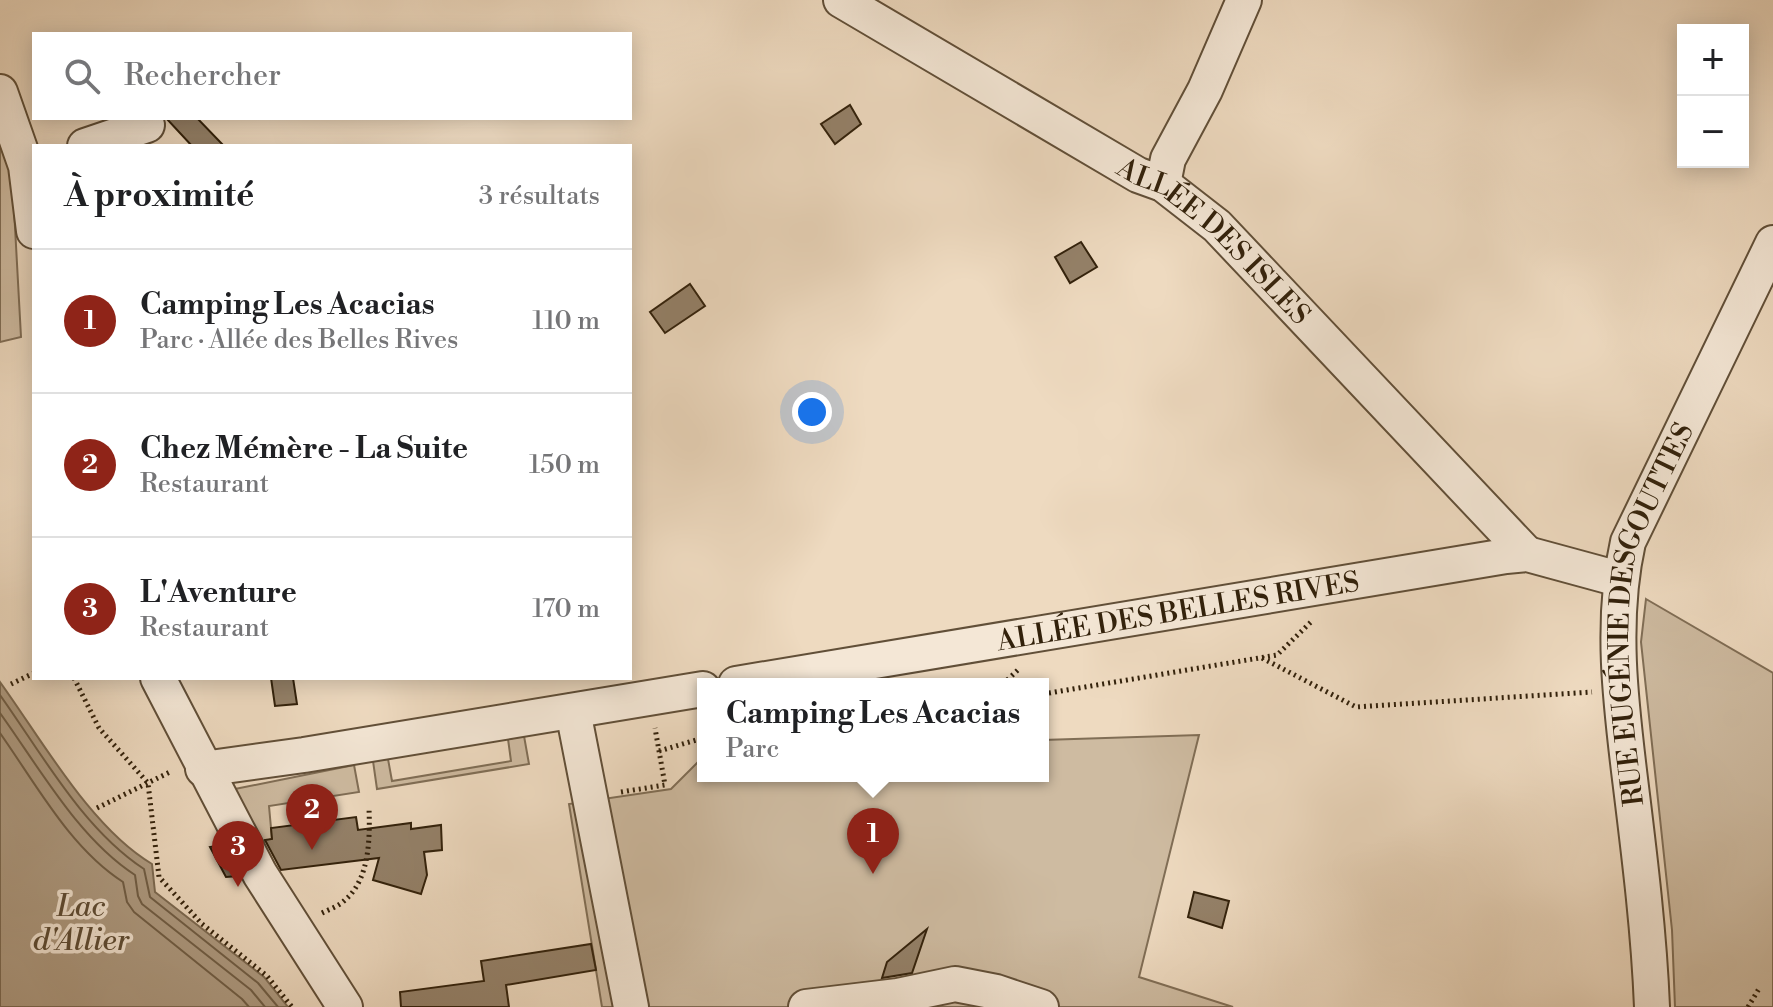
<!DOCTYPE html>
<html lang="fr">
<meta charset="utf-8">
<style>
:root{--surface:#fff;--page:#f2f2f2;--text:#202124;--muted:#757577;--line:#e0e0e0;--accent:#8f2418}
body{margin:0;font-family:"Libre Bodoni",serif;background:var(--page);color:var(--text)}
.controls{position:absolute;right:24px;top:24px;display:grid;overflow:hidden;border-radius:0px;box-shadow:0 4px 20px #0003}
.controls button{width:72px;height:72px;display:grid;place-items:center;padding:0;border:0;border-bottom:2px solid var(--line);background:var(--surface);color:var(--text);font:40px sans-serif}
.you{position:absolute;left:812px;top:412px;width:28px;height:28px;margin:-20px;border:6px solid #fff;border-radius:50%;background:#1a73e8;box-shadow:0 0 0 12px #1a73e833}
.badge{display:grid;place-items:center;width:52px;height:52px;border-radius:50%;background:var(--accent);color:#fff;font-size:26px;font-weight:700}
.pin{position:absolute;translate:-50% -66px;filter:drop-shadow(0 2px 4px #0008)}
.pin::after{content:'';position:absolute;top:42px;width:28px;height:24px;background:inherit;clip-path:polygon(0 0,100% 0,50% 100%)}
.popup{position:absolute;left:697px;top:678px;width:352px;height:104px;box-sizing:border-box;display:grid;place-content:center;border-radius:0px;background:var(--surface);filter:drop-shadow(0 2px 6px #0005);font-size:26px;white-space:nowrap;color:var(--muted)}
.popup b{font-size:30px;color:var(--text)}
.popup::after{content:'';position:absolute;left:50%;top:100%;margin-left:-16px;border:16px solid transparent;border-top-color:var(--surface)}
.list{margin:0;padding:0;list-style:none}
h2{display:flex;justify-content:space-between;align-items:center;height:104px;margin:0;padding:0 32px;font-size:34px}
h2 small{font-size:26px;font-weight:400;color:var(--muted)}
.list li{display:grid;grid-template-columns:52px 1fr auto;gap:24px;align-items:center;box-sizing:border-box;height:144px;padding:0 32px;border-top:2px solid var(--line)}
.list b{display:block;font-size:30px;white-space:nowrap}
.list p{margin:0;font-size:26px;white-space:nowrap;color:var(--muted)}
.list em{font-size:26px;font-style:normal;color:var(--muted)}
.icon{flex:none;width:44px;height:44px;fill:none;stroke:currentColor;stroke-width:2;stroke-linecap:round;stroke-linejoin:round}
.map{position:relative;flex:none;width:1773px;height:1007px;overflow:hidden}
.search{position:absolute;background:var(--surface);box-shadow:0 4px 20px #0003;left:32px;top:32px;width:600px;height:88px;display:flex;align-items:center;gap:20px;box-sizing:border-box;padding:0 28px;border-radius:0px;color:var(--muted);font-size:30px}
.panel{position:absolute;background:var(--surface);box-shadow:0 4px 20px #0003;left:32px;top:144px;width:600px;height:536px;border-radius:0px}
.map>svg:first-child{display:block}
.green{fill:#cebba1;stroke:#806e56;stroke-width:2}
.water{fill:#ae9b82;stroke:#7c6a52;stroke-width:2}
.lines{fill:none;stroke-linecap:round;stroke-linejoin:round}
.shore{stroke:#705e46;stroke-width:2}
.building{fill:#948169;stroke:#32210b;stroke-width:2}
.minor-casing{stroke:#614f38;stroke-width:38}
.path{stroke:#32210b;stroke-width:5;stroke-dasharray:2 4;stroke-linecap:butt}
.minor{stroke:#f4e7d6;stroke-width:34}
.labels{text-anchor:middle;stroke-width:7;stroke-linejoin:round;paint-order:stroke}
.street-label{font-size:28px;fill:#32210b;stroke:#f4e7d6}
.water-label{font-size:30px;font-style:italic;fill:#5d4c35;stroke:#f4e7d6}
</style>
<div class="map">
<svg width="1773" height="1007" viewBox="0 0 1773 1007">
<rect width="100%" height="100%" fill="#eedac0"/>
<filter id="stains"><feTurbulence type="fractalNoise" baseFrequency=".0025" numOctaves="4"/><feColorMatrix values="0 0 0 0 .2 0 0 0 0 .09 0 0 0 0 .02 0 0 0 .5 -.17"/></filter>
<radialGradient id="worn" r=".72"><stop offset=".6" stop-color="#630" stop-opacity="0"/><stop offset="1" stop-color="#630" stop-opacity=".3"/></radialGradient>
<!-- green -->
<g class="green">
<path d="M0,140L12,172L21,337L0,342Z"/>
<path d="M1646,599L1773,673V1007H1675L1672,930L1641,642Z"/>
<path d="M1199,735L1139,977L1233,1007H602L569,804L671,789L703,757V776H1043V740Z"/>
<path d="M524,736L529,764L377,789L373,761L388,759L392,781L511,761L508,739Z"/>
<path d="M354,765L359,792L269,806L272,839L259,843L225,791Z"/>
</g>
<!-- water -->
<path class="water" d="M0,682C42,740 91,828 152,864L155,892L264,977L288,1007H0Z"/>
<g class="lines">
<!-- shore -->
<g class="shore">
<path d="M0,695C42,754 83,829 144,869L150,897L258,983L278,1007"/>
<path d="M0,713C39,767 78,838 135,875L138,896L142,904L251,990L265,1007"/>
<path d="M0,733C36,784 70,848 123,882L127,902L134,912L242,999L249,1007"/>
</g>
</g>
<!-- building -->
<g class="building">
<path d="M850,105L861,124L835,144L821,124Z"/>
<path d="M166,118H197L224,146H192Z"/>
<path d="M1081,242L1097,267L1070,283L1055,257Z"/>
<path d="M690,284L705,306L665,333L650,312Z"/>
<path d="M271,678H293L297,704L275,706Z"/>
<path d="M356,817L358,830L411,823V829L441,825L442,850L424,852L427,875L421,894L373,880L379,858L281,870L265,840L272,839L271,828Z"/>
<path d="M223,845L238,876L226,877L210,847Z"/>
<path d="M1194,892L1229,901L1222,928L1188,917Z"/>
<path d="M927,929L912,973L882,978L887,962Z"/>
<path d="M591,944L596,970L506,985L509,1007H401L400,992L484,981L481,961Z"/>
</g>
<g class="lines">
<defs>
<g id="minor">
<path id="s1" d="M841,0L1138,175L1163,184L1217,226L1527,554"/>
<path d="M0,92L26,166L34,231"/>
<path d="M85,146L147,125"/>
<path d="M1163,184L1168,159L1205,90L1244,0"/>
<path d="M158,678L260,874L345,1007"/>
<path id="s2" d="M736,684L1506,556L1527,554L1619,579"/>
<path d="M573,711L631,1007"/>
<path d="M203,769L304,755L703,689"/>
<path d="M806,1007L898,996L955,984L996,992L1041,1007"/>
<path id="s3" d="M1652,1007C1649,933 1640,860 1631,787C1621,706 1610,622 1628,542L1773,243"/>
</g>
</defs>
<!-- minor casing -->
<use href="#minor" class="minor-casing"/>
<!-- path -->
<g class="path">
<path d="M1262,658L1356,707L1592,692"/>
<path d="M74,678L99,728L148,783L159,877L202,924L267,976L292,1007"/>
<path d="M11,684L34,673"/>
<path d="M1003,684L1020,668"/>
<path d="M1043,694L1277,655L1313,620"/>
<path d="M659,751L703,738"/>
<path d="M621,792L665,785L655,728"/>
<path d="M97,808L172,771"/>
<path d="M322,913C330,909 339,906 345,900C370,879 370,837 369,808"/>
<path d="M1748,1007L1760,987"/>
</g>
<!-- minor -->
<use href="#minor" class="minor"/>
</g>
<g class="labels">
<!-- street labels -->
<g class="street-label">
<text dy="10" stroke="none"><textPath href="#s1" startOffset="446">ALLÉE DES ISLES</textPath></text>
<text dy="10" stroke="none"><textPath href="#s2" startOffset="448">ALLÉE DES BELLES RIVES</textPath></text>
<text dy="10" stroke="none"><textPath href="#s3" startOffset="400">RUE EUGÉNIE DESGOUTTES</textPath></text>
</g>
<!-- water labels -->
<g class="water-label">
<text x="81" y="916">Lac<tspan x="81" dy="34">d'Allier</tspan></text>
</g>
</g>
<rect width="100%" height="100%" filter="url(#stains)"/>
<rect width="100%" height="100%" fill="url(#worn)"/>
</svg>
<div class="controls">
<button>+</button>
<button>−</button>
</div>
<div class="you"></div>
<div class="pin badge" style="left:873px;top:874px">1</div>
<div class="popup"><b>Camping Les Acacias</b>Parc</div>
<div class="pin badge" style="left:312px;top:850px">2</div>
<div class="pin badge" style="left:238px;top:887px">3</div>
<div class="search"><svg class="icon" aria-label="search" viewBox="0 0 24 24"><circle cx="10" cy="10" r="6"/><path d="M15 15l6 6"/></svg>Rechercher</div>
<section class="panel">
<h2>À proximité<small>3 résultats</small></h2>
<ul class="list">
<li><span class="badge">1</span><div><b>Camping Les Acacias</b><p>Parc · Allée des Belles Rives</p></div><em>110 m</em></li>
<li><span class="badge">2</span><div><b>Chez Mémère - La Suite</b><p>Restaurant</p></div><em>150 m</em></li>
<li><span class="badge">3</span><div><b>L'Aventure</b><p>Restaurant</p></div><em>170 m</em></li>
</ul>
</section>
</div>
